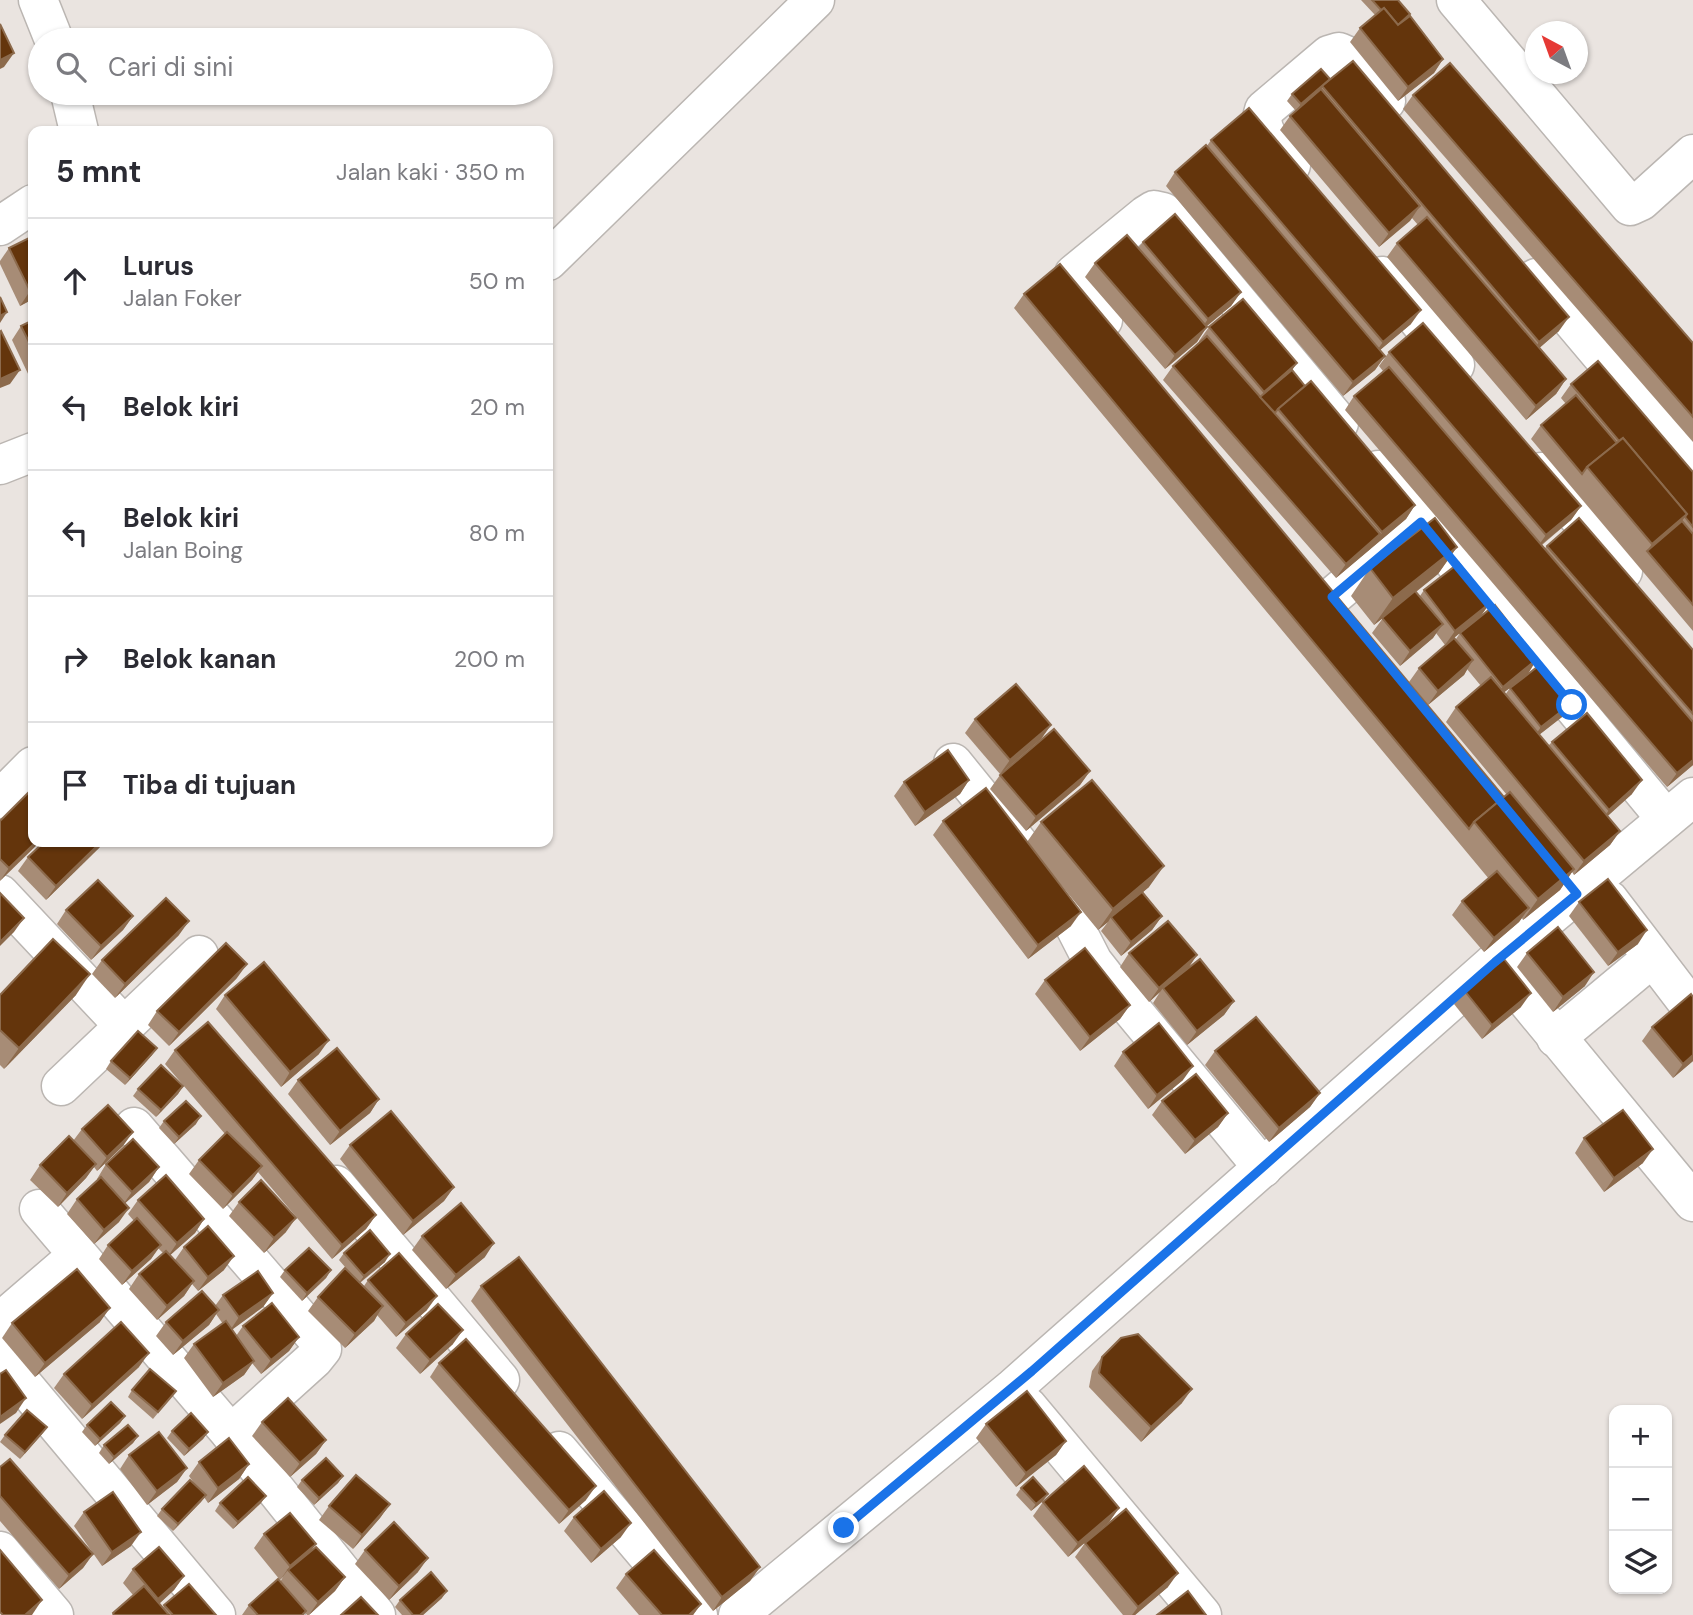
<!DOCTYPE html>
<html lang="id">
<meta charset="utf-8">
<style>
:root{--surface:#fff;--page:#f2f2f3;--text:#2b2b33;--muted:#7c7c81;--line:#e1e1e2}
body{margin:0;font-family:"DM Sans",sans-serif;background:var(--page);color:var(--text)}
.controls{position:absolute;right:21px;bottom:21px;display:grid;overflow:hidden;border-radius:14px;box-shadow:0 2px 5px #0004}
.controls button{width:63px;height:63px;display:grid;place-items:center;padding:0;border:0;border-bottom:2px solid var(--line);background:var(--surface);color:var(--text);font:35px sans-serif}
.compass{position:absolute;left:1525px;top:21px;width:63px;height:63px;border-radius:50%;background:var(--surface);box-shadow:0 2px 5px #0004;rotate:319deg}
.stop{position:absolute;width:21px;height:21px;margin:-16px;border:5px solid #1a73e8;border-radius:50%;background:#fff}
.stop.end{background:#1a73e8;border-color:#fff;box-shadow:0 2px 7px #0008}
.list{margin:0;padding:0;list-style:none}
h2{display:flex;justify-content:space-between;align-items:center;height:91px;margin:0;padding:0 28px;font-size:30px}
h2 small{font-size:23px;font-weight:400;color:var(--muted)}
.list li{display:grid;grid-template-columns:46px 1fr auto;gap:21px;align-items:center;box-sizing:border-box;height:126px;padding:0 28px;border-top:2px solid var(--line)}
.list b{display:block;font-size:26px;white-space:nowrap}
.list p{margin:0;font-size:23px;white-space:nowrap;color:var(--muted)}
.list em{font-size:23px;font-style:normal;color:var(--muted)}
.icon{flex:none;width:38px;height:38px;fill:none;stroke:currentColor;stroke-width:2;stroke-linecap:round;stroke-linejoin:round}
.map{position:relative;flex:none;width:1693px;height:1615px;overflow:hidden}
.search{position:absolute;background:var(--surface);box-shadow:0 2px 5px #0004;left:28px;top:28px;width:525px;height:77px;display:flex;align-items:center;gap:18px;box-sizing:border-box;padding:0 24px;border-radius:38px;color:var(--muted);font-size:26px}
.panel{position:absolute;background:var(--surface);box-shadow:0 2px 5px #0004;left:28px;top:126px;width:525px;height:721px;border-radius:14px}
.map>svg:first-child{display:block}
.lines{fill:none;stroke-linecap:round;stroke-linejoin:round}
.minor-casing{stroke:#bbb6b2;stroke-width:41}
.minor{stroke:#fff;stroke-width:38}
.wall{fill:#a78c76}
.shaded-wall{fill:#8c6a4c}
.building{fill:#64350c;stroke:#8c6a4c;stroke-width:2}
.route{stroke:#1a73e8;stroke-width:9}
</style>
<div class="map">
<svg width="1693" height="1615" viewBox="0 0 1693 1615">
<rect width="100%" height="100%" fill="#eae4e0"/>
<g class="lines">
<defs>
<g id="minor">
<path d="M38,0L54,40"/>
<path d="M1456,0L1630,206L1641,201L1693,154"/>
<path d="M70,93L79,131"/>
<path d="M1291,165C1278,148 1256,132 1264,110L1329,55L1339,52L1348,56L1386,101"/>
<path d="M0,226L33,204"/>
<path d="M548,261L815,0"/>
<path d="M1382,276L1455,365"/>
<path d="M1536,278L1693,464"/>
<path d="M1103,320L1076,287L1074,274L1146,215L1154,210L1163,212L1339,423"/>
<path d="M0,465L33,452"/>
<path d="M1378,470L1666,819"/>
<path d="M1541,472L1623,571"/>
<path d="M1332,597L1421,522"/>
<path d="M953,763L1056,890L1093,962L1104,976L1263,1168"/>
<path d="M0,799L33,766"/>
<path d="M1534,841L1577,894"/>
<path d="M0,894L125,1027"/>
<path d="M1609,900L1693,1010"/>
<path d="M1495,962L1693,1202"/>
<path d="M1556,1038L1652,958"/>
<path d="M61,1086L199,955"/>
<path d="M134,1127L321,1343L322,1349L314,1359L231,1434"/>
<path d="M336,1185L500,1380"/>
<path d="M39,1209L231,1434L376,1615"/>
<path d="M0,1322L78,1255"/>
<path d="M0,1357L216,1615"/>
<path d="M1027,1406L1202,1615"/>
<path d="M559,1451L698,1615"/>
<path d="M0,1551L54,1615"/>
<path d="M325,1615L354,1589"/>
<path d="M738,1615L1012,1389L1495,962L1693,797"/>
</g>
</defs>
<!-- minor casing -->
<use href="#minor" class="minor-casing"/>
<!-- minor -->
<use href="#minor" class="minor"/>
</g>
<!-- wall -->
<g class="wall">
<path d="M1361,0H1398L1407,18L1443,59L1434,73L1398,101L1350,42L1360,28L1375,15Z"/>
<path d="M1321,69L1559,331L1539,348L1566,379L1556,394L1526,420L1387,257L1397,243L1418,225L1412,218L1379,247L1280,130L1290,116L1296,111L1287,101L1292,94Z"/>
<path d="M1413,95L1693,343V442L1403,109Z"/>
<path d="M1211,140L1411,324L1380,350L1385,356L1375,370L1343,396L1166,186L1175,172L1207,146Z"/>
<path d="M1143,242L1241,292L1231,306L1206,327L1197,342L1165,369L1085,277L1095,263L1138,248Z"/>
<path d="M9,248L33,299L20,306L0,264V261Z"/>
<path d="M1024,294L1504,797L1507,795L1446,722L1456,707L1481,686L1467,669L1464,675L1428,705L1409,682L1419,668L1456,639L1460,633L1528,674L1504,692L1505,695L1510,688L1562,717L1539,735L1548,746L1552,742L1632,794L1607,816L1620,831L1610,845L1574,875L1572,872L1560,890L1523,920L1522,918L1519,922L1484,952L1452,915L1462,901L1489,879L1014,308Z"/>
<path d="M33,320V377L30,378L12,340L21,326Z"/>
<path d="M1209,327L1297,363L1292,370L1305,386L1415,505L1406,519L1336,578L1163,380L1173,366L1200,343L1199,341Z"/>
<path d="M1389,352L1581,506L1571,520L1542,545L1545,548L1547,546L1693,650V765L1667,787L1345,410L1354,396L1383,371L1379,366Z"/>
<path d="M1571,384L1693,472V631L1531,439L1541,425L1566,404L1561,398Z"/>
<path d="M1457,547L1438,574L1416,592L1420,596L1424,590L1490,603L1480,617L1445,645L1436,633L1433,638L1400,666L1372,633L1383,618L1374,625L1351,596L1370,568Z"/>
<path d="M975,719L1051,725L1041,739L1000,774L965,733Z"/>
<path d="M1090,771L1080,785L1026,831L990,789L1000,775Z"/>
<path d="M969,780L960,794L915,826L894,796L904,782Z"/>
<path d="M0,821L33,842L0,881Z"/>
<path d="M943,821L1027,842L1041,822L1149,887L1143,892L1162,916L1152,930L1121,956L1101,931L1108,922L1098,930L1052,874L1071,926L1028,959L933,835Z"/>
<path d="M44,842H104L99,848L46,900L18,871L28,857Z"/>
<path d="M1579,902L1638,944L1608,966L1569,916Z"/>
<path d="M66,910L133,916L123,930L91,960L57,924Z"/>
<path d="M179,935L115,998L92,974L102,960Z"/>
<path d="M1129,953L1197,955L1187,969L1234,1001L1224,1015L1187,1045L1153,1003L1160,992L1149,1002L1120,967Z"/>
<path d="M1527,953L1585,986L1553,1012L1517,967Z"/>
<path d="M237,978L169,1046L148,1025L157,1011Z"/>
<path d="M1045,980L1130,1005L1120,1019L1080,1051L1035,994Z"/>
<path d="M1464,990L1521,1007L1482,1039L1454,1004Z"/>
<path d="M0,995H76L4,1069L0,1065Z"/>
<path d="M225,995L319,1054L281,1087L216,1009Z"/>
<path d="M1693,997V1061L1673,1078L1642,1041L1652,1027Z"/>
<path d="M175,1050L376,1215L366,1229L332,1259L258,1172L252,1180L223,1209L189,1174L199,1160L225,1134L165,1064Z"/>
<path d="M1215,1051L1320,1093L1310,1107L1269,1142L1205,1065Z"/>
<path d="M1123,1052L1183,1080L1148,1109L1114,1066Z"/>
<path d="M152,1055L125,1085L106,1069L111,1061Z"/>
<path d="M298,1080L379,1099L370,1113L330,1145L288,1094Z"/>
<path d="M183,1086L178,1094L156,1117L133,1096L138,1089Z"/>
<path d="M1162,1101L1228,1113L1218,1127L1185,1154L1152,1115Z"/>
<path d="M164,1121L196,1124L174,1144L159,1128Z"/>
<path d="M82,1129L123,1146L97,1171L94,1167L86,1178L58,1207L30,1180L40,1165L73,1141Z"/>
<path d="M1584,1138L1643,1163L1604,1192L1575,1153Z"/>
<path d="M350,1145L454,1187L444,1201L403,1235L340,1159Z"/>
<path d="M106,1164L159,1167L149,1182L125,1203L119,1222L94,1244L67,1214L77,1199L98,1180L97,1179Z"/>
<path d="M138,1200L204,1219L195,1233L170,1255L175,1260L184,1247L224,1270L198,1291L192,1284L184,1296L157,1320L129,1289L139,1274L163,1253L158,1248L151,1259L122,1285L99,1259L108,1245L134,1221L128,1214Z"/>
<path d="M239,1202L286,1232L264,1253L229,1216Z"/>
<path d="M422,1236L485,1257L446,1289L412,1250Z"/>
<path d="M344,1253L385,1262L360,1283L364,1286L368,1280L427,1310L396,1337L377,1315L374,1321L345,1348L308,1311L318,1297L352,1275L339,1260Z"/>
<path d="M285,1270H331L326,1278L302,1301L280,1277Z"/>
<path d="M481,1286L760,1567L750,1581L713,1611L471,1301Z"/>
<path d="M273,1293L263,1307L232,1329L236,1336L243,1326L299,1337L289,1351L261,1374L252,1363L244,1375L213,1397L184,1358L194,1344L223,1324L216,1314L209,1325L173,1355L156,1336L166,1322L215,1306L223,1295Z"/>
<path d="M100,1322L35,1377L2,1338L12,1323Z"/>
<path d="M406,1334L453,1344L420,1374L396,1348Z"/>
<path d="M1102,1357L1182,1403L1141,1442L1089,1387L1092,1371Z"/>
<path d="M439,1363L586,1500L559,1524L430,1377Z"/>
<path d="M139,1367L82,1419L54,1388L64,1374Z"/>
<path d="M132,1390L176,1391L153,1419L128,1397Z"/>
<path d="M125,1416L120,1423L95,1446L82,1432L87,1425Z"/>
<path d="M262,1422L326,1440L316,1454L290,1477L252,1436Z"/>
<path d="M986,1424L1066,1441L1056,1455L1016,1487L976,1438Z"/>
<path d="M47,1427L20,1459L0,1442L5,1435Z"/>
<path d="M172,1431L208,1432L203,1439L184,1456L167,1438Z"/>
<path d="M138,1436L133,1443L109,1464L99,1453L104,1445Z"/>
<path d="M129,1455L187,1468L177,1482L147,1505L120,1469Z"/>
<path d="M199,1462L249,1464L239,1479L208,1503L204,1497L173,1531L157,1516L162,1509L196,1486L189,1476Z"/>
<path d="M0,1467L93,1554L83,1568L59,1589L0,1521Z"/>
<path d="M343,1476L338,1483L314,1505L297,1487L302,1480Z"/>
<path d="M1021,1488L1043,1501L1031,1511L1016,1495Z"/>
<path d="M1043,1502L1119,1508L1109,1522L1068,1557L1033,1516Z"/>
<path d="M220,1503H261L233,1529L215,1511Z"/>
<path d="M390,1504L380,1518L353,1549L319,1520L329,1506Z"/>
<path d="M84,1512L131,1546L102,1566L74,1526Z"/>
<path d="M574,1517L621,1537L591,1563L564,1531Z"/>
<path d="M264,1534L312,1551L345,1577L335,1591L309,1615H307L305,1613L304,1615H242L249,1605L280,1582L283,1577L280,1580L254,1548Z"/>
<path d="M1085,1543L1168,1587L1135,1615H1123L1075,1557Z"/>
<path d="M365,1550L418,1572L389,1600L355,1564Z"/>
<path d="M133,1569L184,1576L174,1590L159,1604L163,1608L164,1605L216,1615H112L133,1595L123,1583Z"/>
<path d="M626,1574L701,1604L693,1615H639L616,1588Z"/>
<path d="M442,1598L423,1615H402L395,1607L400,1600Z"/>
</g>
<!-- shaded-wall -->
<g class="shaded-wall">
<path d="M14,53L4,67L0,69V60Z"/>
<path d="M1443,59L1434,73L1398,101L1408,87Z"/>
<path d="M1330,79L1319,91L1296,111L1301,104Z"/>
<path d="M1420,206L1410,221L1379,247L1389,233Z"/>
<path d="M33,290V299L20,306L30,291Z"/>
<path d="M1241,292L1231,306L1198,333L1208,319Z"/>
<path d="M1421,310L1411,324L1373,356L1383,342Z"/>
<path d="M7,312L0,323V316Z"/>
<path d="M1569,317L1559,331L1529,357L1539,342Z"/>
<path d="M1207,327L1197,342L1165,369L1175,355Z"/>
<path d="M1385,356L1375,370L1343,396L1353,382Z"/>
<path d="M1297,363L1287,377L1259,399L1264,392Z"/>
<path d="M20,370L10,384L0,388V379Z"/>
<path d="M1566,379L1556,394L1526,420L1536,406Z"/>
<path d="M1415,505L1406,519L1336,578L1346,564Z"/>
<path d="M1581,506L1571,520L1536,549L1546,535Z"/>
<path d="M1687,514L1672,535L1647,551L1652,544Z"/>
<path d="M1457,547L1438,574L1374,625L1393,598Z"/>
<path d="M1490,603L1480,617L1445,645L1455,631Z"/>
<path d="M1443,624L1433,638L1400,666L1410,651Z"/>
<path d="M1537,659L1528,674L1493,701L1503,687Z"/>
<path d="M1473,660L1464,675L1428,705L1438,691Z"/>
<path d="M1572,703L1562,717L1531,741L1541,727Z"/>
<path d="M1051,725L1041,739L1000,774L1010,760Z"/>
<path d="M1693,760V765L1667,787L1677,773Z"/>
<path d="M1090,771L1080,785L1026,831L1036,817Z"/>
<path d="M969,780L960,794L915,826L925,812Z"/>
<path d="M1642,780L1632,794L1599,824L1609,810Z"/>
<path d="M1620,831L1610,845L1574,875L1584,861Z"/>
<path d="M36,842H40L0,881L9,868Z"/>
<path d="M101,842H104L99,848L46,900L56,886Z"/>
<path d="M1164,866L1149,887L1112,918L1111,917L1108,922L1098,930L1113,909Z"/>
<path d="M1574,869L1560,890L1523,920L1538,899Z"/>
<path d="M1529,908L1519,922L1484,952L1494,938Z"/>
<path d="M1081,912L1071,926L1028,959L1038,945Z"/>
<path d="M133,916L123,930L91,960L101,946Z"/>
<path d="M1162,916L1152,930L1121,956L1131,942Z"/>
<path d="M24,918L14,932L0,946V942Z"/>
<path d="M189,921L179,935L115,998L125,984Z"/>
<path d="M1647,930L1638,944L1608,966L1618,952Z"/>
<path d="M1197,955L1187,970L1163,988L1160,992L1149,1002L1159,988Z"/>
<path d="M247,964L237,978L169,1046L179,1032Z"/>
<path d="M1594,972L1585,986L1553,1012L1563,997Z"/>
<path d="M90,974L76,995L4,1069L19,1048Z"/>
<path d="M1531,993L1521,1007L1482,1039L1492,1025Z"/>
<path d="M1234,1001L1224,1015L1187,1045L1197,1031Z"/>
<path d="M1130,1005L1120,1019L1080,1051L1090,1037Z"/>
<path d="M329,1040L319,1054L281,1087L290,1072Z"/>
<path d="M157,1048L152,1055L125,1085L130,1078Z"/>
<path d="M1693,1055V1061L1673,1078L1683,1064Z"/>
<path d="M1193,1066L1183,1080L1148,1109L1157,1095Z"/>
<path d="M183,1086L178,1094L156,1117L161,1110Z"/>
<path d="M1320,1093L1310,1107L1269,1142L1279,1128Z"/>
<path d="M379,1099L370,1113L330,1145L340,1131Z"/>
<path d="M1228,1113L1218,1127L1185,1154L1195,1140Z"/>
<path d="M201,1116L196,1124L174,1144L179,1137Z"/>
<path d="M133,1132L123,1146L97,1171L107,1157Z"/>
<path d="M1653,1149L1643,1163L1604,1192L1614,1178Z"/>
<path d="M96,1164L86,1178L58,1207L67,1193Z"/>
<path d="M262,1166L252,1180L223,1209L233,1195Z"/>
<path d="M159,1167L149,1182L122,1206L132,1192Z"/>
<path d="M454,1187L444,1201L403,1235L413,1221Z"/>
<path d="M129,1208L119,1222L94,1244L104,1230Z"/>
<path d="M376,1215L366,1229L332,1259L342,1245Z"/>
<path d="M296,1218L286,1232L264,1253L274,1238Z"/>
<path d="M204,1219L195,1233L167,1258L177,1243Z"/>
<path d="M494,1243L485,1257L446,1289L456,1275Z"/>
<path d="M161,1245L151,1259L122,1285L132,1271Z"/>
<path d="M390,1254L385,1262L359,1283L364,1276Z"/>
<path d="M234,1256L224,1270L198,1291L208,1277Z"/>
<path d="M331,1270L326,1278L302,1301L307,1293Z"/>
<path d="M194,1281L184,1296L157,1320L167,1306Z"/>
<path d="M273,1293L263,1307L229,1332L239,1317Z"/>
<path d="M437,1296L427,1310L396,1337L406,1323Z"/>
<path d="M383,1306L374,1321L345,1348L355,1334Z"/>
<path d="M110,1308L100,1322L35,1377L45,1363Z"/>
<path d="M219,1310L209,1325L173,1355L183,1341Z"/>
<path d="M463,1330L453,1344L420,1374L430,1360Z"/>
<path d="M299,1337L289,1351L261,1374L271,1360Z"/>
<path d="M149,1353L139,1367L82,1419L92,1405Z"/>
<path d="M254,1361L244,1375L213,1397L223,1383Z"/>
<path d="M1192,1389L1182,1403L1141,1442L1151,1427Z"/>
<path d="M26,1398L16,1413L0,1424V1417Z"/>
<path d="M125,1416L120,1423L95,1446L100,1439Z"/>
<path d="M47,1427L42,1434L20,1459L25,1452Z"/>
<path d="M208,1432L203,1439L184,1456L189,1449Z"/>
<path d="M138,1436L133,1443L109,1464L114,1457Z"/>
<path d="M326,1440L316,1454L290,1477L300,1463Z"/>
<path d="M1066,1441L1056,1455L1016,1487L1026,1473Z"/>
<path d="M249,1464L239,1479L208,1503L218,1488Z"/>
<path d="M187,1468L177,1482L147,1505L157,1491Z"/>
<path d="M343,1476L338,1483L314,1505L319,1498Z"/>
<path d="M596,1486L586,1500L559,1524L569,1510Z"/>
<path d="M1048,1494L1043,1501L1031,1511L1036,1504Z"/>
<path d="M206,1495L201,1502L173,1531L178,1524Z"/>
<path d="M266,1496L261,1503L233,1529L238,1522Z"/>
<path d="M390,1504L380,1518L353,1549L362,1535Z"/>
<path d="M1119,1508L1109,1522L1068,1557L1078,1543Z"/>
<path d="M631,1523L621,1537L591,1563L601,1549Z"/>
<path d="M141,1532L131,1546L102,1566L112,1552Z"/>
<path d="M316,1544L306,1558L288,1570L280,1580L290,1566Z"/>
<path d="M93,1554L83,1568L59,1589L69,1575Z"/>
<path d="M428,1558L418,1572L389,1600L399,1586Z"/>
<path d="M760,1567L750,1581L713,1611L722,1597Z"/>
<path d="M1178,1573L1168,1587L1135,1615H1132L1138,1607Z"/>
<path d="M184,1576L174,1590L149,1613L158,1599Z"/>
<path d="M345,1577L335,1591L309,1615L318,1602Z"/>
<path d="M447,1591L442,1598L423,1615H420Z"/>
<path d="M42,1600L32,1615H25Z"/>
<path d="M701,1604L693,1615H689Z"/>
</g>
<!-- building -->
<g class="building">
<path d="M1372,0H1398L1410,14L1398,25L1384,8L1381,10Z"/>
<path d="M1384,8L1398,25L1410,16L1443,59L1408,87L1360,28Z"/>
<path d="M0,24L14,53L0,60Z"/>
<path d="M1353,61L1569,317L1539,342L1322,86Z"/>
<path d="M1450,63L1693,343V417L1413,95Z"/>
<path d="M1321,69L1330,79L1301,104L1292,94Z"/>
<path d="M1321,89L1420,206L1389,233L1290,116Z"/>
<path d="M1249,108L1421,310L1383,342L1211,140Z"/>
<path d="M1206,145L1385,356L1353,382L1175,172Z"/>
<path d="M1175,214L1241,292L1208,319L1143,242Z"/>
<path d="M1427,217L1566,379L1536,406L1397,243Z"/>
<path d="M1127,235L1207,327L1175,355L1095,263Z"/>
<path d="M33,236V290L30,291L9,248Z"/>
<path d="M1060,264L1504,797L1474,822L1469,829L1024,294Z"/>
<path d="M0,297L7,312L0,316Z"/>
<path d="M1243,299L1297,363L1264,392L1209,327Z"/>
<path d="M33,320V350L21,326Z"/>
<path d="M1423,323L1581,506L1546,535L1389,352Z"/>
<path d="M1,331L20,370L0,379V332Z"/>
<path d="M1207,336L1380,534L1346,564L1173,366Z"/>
<path d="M1598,361L1693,472V527L1685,517L1687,514L1623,438L1619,441L1571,384Z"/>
<path d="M1389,367L1693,722V760L1677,773L1354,396Z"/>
<path d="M1292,370L1305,386L1278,409L1275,413L1260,397Z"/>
<path d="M1311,381L1415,505L1382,532L1278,409Z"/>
<path d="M1576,395L1617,443L1587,467L1582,474L1541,425Z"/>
<path d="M1623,438L1687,514L1652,544L1587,467Z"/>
<path d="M1435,518L1457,547L1393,598L1370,568Z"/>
<path d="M1579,518L1693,650V714L1547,546Z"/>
<path d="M1682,521L1693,534V605L1647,551Z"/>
<path d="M1459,563L1490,603L1455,631L1424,590Z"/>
<path d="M1415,591L1443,624L1410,651L1382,618Z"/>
<path d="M1495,605L1537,659L1503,687L1460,633Z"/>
<path d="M1454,638L1473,660L1438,691L1419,668Z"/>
<path d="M1541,664L1572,703L1541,727L1510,688Z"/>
<path d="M1491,677L1620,831L1584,861L1456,707Z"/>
<path d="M1016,684L1051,725L1010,760L975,719Z"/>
<path d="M1587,713L1642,780L1609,810L1552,742Z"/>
<path d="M1054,729L1090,771L1036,817L1000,775Z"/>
<path d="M948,750L969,780L925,812L904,782Z"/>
<path d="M1092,780L1164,866L1113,909L1041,822Z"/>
<path d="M33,788V842H36L9,868L0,859V821Z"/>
<path d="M986,788L1081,912L1038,945L943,821Z"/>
<path d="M1510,792L1574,869L1538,899L1474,822Z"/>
<path d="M44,842H101L56,886L28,857Z"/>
<path d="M1497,871L1529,908L1494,938L1462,901Z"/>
<path d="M1608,879L1647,930L1618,952L1579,902Z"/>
<path d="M98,880L133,916L101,946L66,910Z"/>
<path d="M1142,892L1162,916L1131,942L1111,917Z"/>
<path d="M0,893L24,918L0,942Z"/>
<path d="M166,898L189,921L125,984L102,960Z"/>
<path d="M1168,921L1197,955L1159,988L1129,953Z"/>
<path d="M1558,927L1594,972L1563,997L1527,953Z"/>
<path d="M53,939L90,974L19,1048L0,1030V995Z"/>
<path d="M226,943L247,964L179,1032L157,1011Z"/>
<path d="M1085,948L1130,1005L1090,1037L1045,980Z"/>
<path d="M1200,959L1234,1001L1197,1031L1163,988Z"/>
<path d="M1504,959L1531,993L1492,1025L1464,990Z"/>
<path d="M264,962L329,1040L290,1072L225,995Z"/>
<path d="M1691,994L1693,997V1055L1683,1064L1652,1027Z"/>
<path d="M1256,1017L1320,1093L1279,1128L1215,1051Z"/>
<path d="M208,1022L376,1215L342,1245L175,1050Z"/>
<path d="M1159,1023L1193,1066L1157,1095L1123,1052Z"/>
<path d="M138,1031L157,1048L130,1078L111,1061Z"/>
<path d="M337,1048L379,1099L340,1131L298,1080Z"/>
<path d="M161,1065L183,1086L161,1110L138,1089Z"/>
<path d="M1196,1074L1228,1113L1195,1140L1162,1101Z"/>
<path d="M186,1101L201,1116L179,1137L164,1121Z"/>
<path d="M108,1105L133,1132L107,1157L82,1129Z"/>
<path d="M1623,1110L1653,1149L1614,1178L1584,1138Z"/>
<path d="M391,1111L454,1187L413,1221L350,1145Z"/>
<path d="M227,1132L262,1166L233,1195L199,1160Z"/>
<path d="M69,1136L96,1164L67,1193L40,1165Z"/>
<path d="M133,1139L159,1167L132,1192L106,1164Z"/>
<path d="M166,1175L204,1219L177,1243L138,1200Z"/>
<path d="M101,1177L129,1208L104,1230L77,1199Z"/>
<path d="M261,1180L296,1218L274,1238L239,1202Z"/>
<path d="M461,1203L494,1243L456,1275L422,1236Z"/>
<path d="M137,1218L161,1245L132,1271L108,1245Z"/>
<path d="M208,1226L234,1256L208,1277L184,1247Z"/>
<path d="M370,1230L390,1254L364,1276L344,1253Z"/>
<path d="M309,1248L331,1270L307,1293L285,1270Z"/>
<path d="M166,1251L194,1281L167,1306L139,1274Z"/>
<path d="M399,1253L437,1296L406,1323L368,1280Z"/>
<path d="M519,1257L760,1567L722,1597L481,1286Z"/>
<path d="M345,1268L383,1306L355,1334L318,1297Z"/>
<path d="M77,1269L110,1308L45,1363L12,1323Z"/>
<path d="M258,1271L273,1293L239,1317L223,1295Z"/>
<path d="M202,1291L219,1310L183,1341L166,1322Z"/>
<path d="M272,1303L299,1337L271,1360L243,1326Z"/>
<path d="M438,1304L463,1330L430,1360L406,1334Z"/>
<path d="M226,1321L254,1361L223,1383L194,1344Z"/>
<path d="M121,1322L149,1353L92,1405L64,1374Z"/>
<path d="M1138,1334L1192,1389L1151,1427L1099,1373L1102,1357L1121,1338Z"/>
<path d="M466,1339L596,1486L569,1510L439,1363Z"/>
<path d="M150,1369L176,1391L158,1412L132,1390Z"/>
<path d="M6,1370L26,1398L0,1417V1374Z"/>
<path d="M1027,1391L1066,1441L1026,1473L986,1424Z"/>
<path d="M288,1398L326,1440L300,1463L262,1422Z"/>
<path d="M111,1402L125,1416L100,1439L87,1425Z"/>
<path d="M27,1410L47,1427L25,1452L5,1435Z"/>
<path d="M191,1413L208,1432L189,1449L172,1431Z"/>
<path d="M128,1425L138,1436L114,1457L104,1445Z"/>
<path d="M159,1432L187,1468L157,1491L129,1455Z"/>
<path d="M229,1438L249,1464L218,1488L199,1462Z"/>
<path d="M326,1458L343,1476L319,1498L302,1480Z"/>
<path d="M10,1459L93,1554L69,1575L0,1496V1467Z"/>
<path d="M1084,1466L1119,1508L1078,1543L1043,1502Z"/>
<path d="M356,1475L390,1504L362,1535L329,1506Z"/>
<path d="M248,1477L266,1496L238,1522L220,1503Z"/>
<path d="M1033,1477L1048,1494L1036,1504L1021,1488Z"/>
<path d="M190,1480L206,1495L178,1524L162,1509Z"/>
<path d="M604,1491L631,1523L601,1549L574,1517Z"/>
<path d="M113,1492L141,1532L112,1552L84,1512Z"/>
<path d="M1126,1509L1178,1573L1138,1607L1085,1543Z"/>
<path d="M290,1513L316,1544L290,1566L264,1534Z"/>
<path d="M394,1522L428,1558L399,1586L365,1550Z"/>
<path d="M159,1547L184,1576L158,1599L133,1569Z"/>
<path d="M316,1547L345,1577L318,1602L288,1570Z"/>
<path d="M0,1550L42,1600L25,1615H3L0,1612Z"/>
<path d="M654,1550L701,1604L689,1615H662L626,1574Z"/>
<path d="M431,1572L447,1591L420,1615H413L400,1600Z"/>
<path d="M278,1579L306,1611L302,1615H258L249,1605Z"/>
<path d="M189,1584L216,1615H173L164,1605Z"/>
<path d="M144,1586L169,1615H114L113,1613Z"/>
<path d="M1188,1591L1206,1615H1157Z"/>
<path d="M361,1597L378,1615H341Z"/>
</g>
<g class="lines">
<!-- route -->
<path class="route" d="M844,1528L1032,1371L1495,962L1577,894L1332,597L1421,522L1572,705"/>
</g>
</svg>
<div class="controls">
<button>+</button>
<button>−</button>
<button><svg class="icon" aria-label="layers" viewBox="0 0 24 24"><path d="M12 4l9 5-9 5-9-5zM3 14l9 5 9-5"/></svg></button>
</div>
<svg class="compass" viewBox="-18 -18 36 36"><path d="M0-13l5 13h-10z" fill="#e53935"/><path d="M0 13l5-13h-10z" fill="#7c7c81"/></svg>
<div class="stop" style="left:1572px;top:705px"></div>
<div class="stop end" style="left:844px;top:1528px"></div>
<div class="search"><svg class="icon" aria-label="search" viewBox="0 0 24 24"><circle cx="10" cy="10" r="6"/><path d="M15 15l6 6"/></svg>Cari di sini</div>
<section class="panel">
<h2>5 mnt<small>Jalan kaki · 350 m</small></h2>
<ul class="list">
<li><svg class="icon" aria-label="ahead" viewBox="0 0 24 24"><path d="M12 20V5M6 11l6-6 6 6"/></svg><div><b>Lurus</b><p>Jalan Foker</p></div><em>50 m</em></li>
<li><svg class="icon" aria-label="left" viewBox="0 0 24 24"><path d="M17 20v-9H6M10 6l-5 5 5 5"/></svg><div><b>Belok kiri</b></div><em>20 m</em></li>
<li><svg class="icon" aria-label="left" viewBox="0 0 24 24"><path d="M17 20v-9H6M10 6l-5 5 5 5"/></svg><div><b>Belok kiri</b><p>Jalan Boing</p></div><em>80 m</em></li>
<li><svg class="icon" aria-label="right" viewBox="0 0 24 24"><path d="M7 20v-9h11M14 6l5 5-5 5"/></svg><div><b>Belok kanan</b></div><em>200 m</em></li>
<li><svg class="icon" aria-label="arrive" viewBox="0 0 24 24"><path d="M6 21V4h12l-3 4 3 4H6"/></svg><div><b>Tiba di tujuan</b></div></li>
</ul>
</section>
</div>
